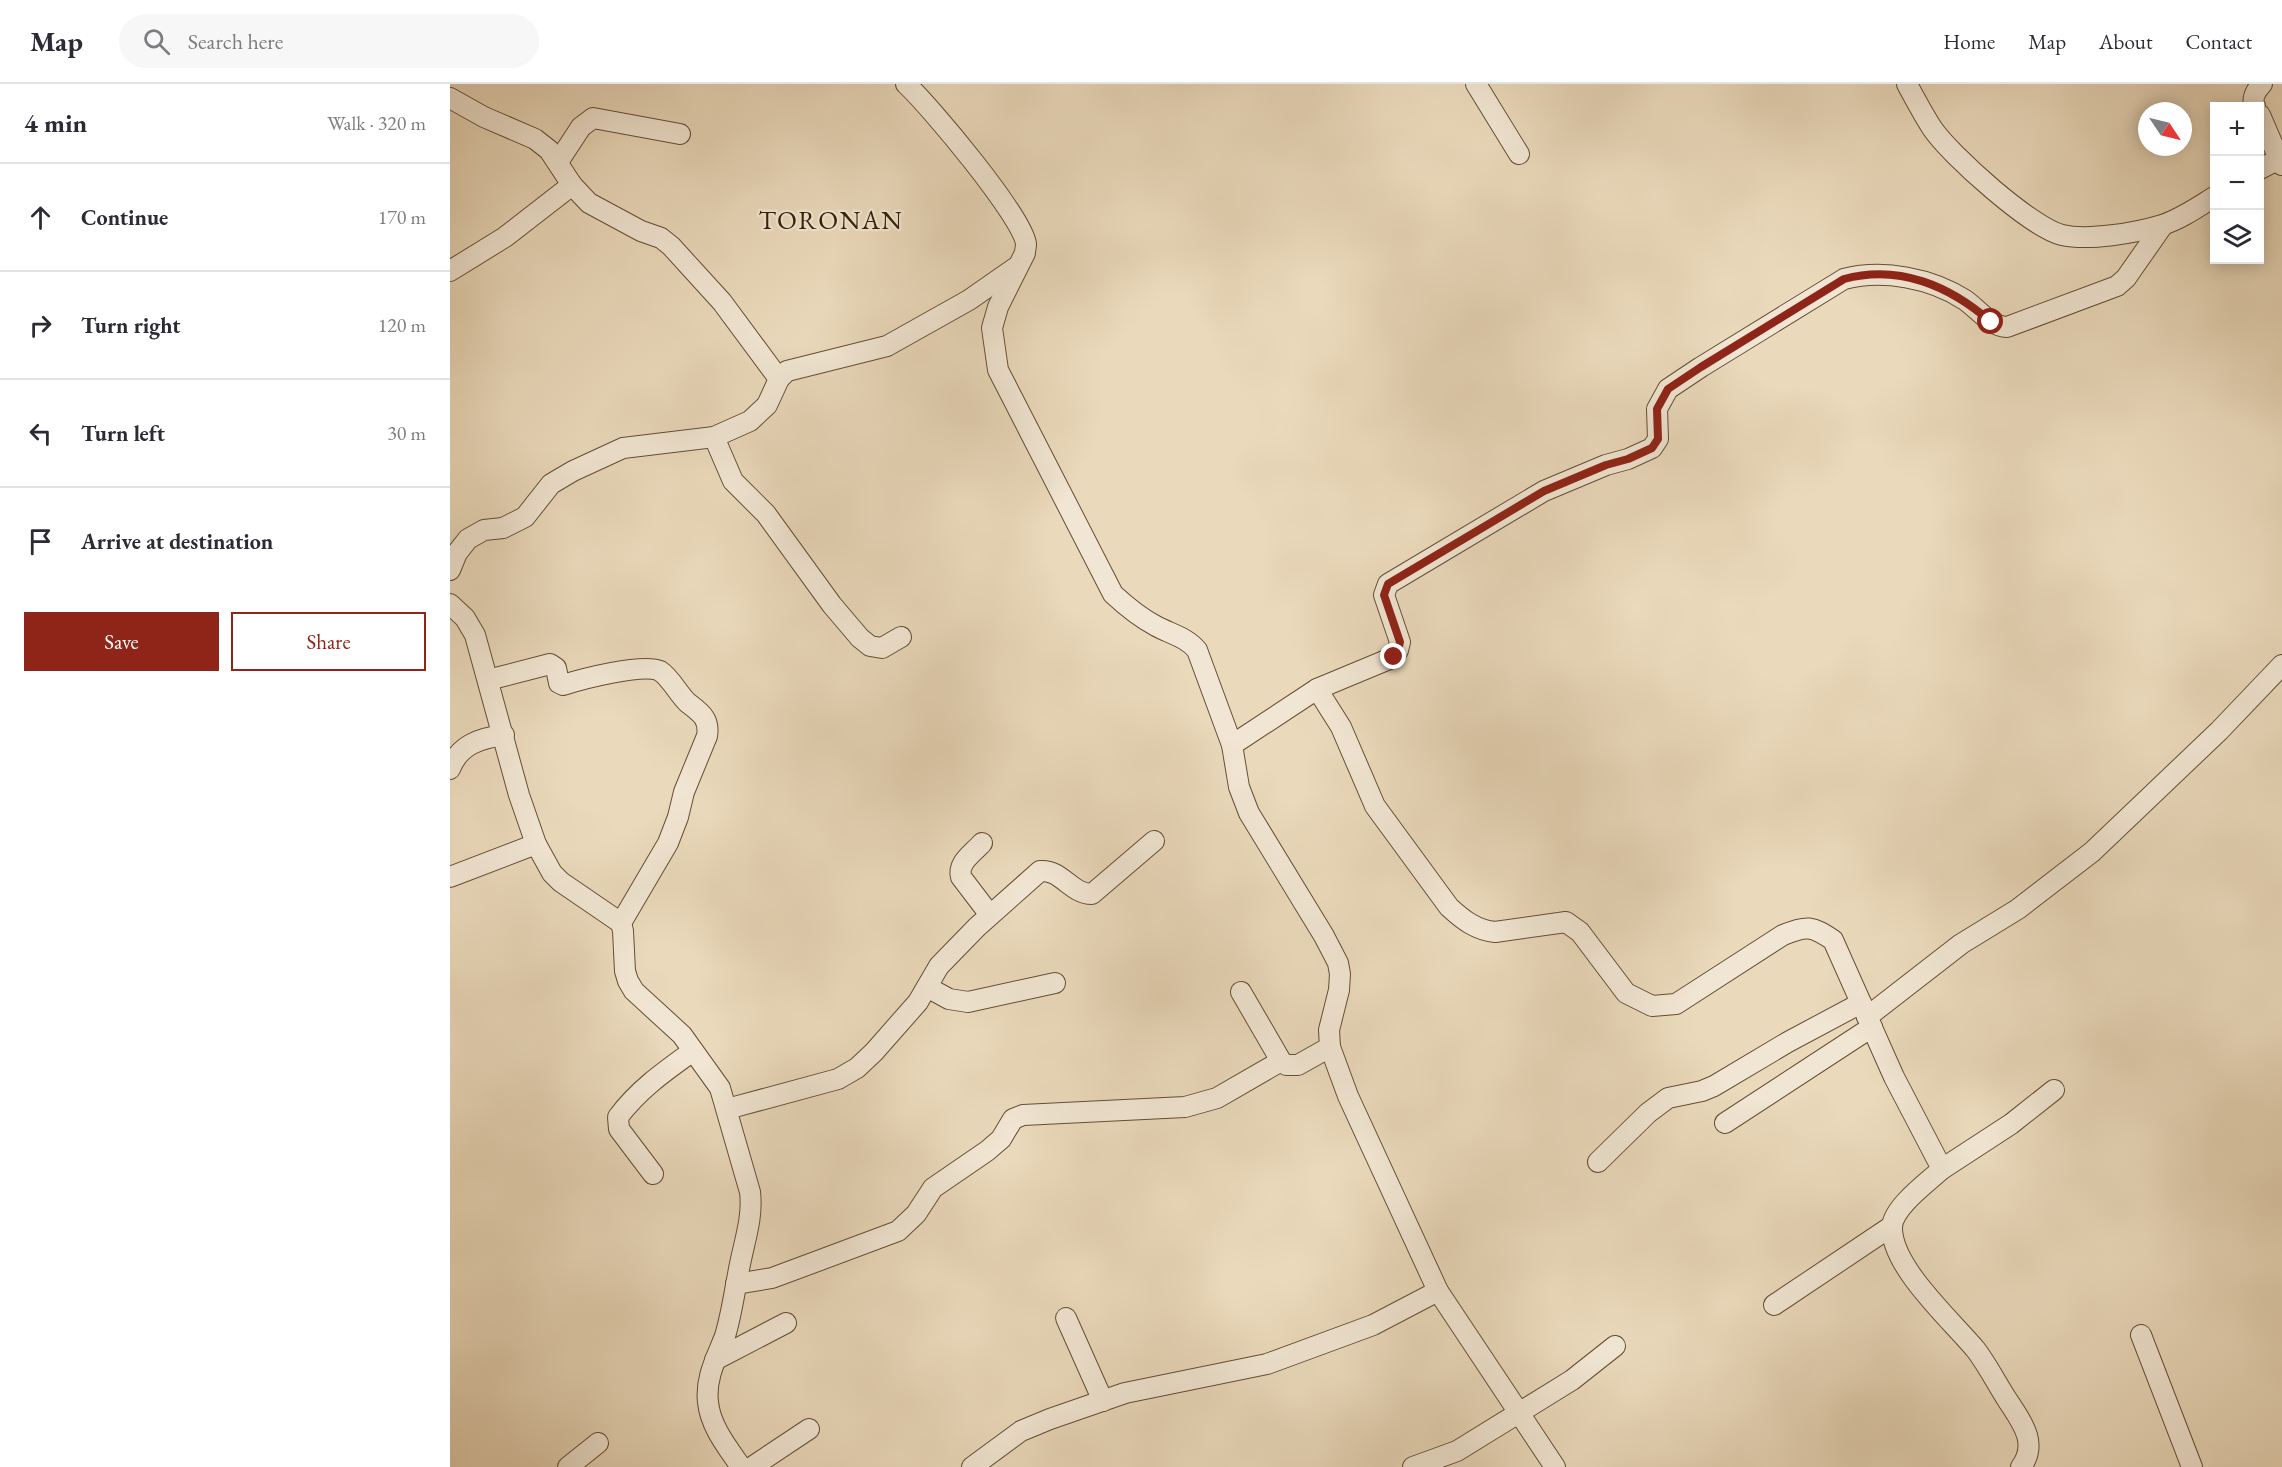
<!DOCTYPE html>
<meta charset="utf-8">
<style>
:root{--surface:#fff;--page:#f7f7f7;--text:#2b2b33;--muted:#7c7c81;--line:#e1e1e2;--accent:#8f2418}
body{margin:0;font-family:"EB Garamond",serif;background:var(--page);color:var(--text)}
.controls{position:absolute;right:18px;top:18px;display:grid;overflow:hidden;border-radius:0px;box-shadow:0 3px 15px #0003}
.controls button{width:54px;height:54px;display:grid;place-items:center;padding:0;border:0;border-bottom:2px solid var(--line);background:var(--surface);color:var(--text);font:30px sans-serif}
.compass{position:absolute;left:1688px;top:18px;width:54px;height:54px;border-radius:50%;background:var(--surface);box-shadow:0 3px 15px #0003;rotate:125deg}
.stop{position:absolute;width:18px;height:18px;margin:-14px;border:4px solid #8f2418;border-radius:50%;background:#fff}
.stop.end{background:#8f2418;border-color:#fff;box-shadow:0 2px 6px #0008}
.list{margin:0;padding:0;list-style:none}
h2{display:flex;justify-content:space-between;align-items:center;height:78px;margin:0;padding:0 24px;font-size:26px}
h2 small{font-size:20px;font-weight:400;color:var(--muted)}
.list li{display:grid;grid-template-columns:39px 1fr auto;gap:18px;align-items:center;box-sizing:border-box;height:108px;padding:0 24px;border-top:2px solid var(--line)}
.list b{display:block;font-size:22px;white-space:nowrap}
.list em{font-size:20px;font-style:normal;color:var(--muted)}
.actions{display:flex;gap:12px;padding:18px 24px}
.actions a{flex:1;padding:14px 0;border:2px solid var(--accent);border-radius:0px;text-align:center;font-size:21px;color:var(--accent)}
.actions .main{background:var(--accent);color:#fff}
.icon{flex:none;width:33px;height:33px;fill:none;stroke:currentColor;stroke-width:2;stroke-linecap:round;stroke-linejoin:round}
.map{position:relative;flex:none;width:1832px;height:1383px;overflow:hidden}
header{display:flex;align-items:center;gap:36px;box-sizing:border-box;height:84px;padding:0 30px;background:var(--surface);border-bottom:2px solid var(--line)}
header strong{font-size:28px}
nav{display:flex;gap:33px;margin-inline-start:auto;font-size:21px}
.search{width:420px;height:54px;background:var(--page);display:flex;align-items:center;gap:15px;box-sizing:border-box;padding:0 21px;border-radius:33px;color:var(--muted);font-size:22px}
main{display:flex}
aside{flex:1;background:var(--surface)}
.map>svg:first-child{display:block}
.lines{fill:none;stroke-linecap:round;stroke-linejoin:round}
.minor-casing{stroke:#644e35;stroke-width:22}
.minor{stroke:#f1e6d3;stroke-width:20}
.route{stroke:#8f2418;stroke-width:8}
.labels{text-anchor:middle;stroke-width:4.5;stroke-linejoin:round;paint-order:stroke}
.quarter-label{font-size:26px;letter-spacing:1.5px;fill:#382008;stroke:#f1e6d3}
</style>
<header>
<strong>Map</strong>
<div class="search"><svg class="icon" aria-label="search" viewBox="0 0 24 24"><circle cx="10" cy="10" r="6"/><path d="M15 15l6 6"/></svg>Search here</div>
<nav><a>Home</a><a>Map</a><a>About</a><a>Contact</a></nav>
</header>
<main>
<aside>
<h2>4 min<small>Walk · 320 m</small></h2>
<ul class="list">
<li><svg class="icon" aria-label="ahead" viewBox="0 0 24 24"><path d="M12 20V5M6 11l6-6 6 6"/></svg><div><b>Continue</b></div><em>170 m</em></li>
<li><svg class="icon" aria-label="right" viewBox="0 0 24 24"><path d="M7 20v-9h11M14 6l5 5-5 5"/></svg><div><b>Turn right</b></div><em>120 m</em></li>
<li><svg class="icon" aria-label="left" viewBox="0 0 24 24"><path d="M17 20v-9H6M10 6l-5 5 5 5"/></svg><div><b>Turn left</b></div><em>30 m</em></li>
<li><svg class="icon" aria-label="arrive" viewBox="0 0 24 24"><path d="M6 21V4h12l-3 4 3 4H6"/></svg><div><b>Arrive at destination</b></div></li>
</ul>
<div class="actions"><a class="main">Save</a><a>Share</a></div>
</aside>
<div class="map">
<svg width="1832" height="1383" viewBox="0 0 1832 1383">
<rect width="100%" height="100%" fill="#ead9bb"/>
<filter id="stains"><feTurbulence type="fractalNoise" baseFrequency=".00333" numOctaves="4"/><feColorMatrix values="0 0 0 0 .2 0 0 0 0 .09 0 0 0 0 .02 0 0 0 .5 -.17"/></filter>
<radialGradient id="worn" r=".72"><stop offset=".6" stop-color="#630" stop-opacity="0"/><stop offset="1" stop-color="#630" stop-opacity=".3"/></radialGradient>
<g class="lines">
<defs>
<g id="minor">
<path d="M456,0C479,21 573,133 576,160C576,163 575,166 575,169L548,223L542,244L548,286L663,510C677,523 689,533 706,542C721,550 736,553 747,566L782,661L789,703L799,729L874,852L888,879L890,890L889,906L879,946L880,963L898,1012L988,1207L1105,1383"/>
<path d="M1026,0L1069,70"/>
<path d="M1457,0C1465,15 1473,30 1482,44C1500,71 1582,144 1612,151C1639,157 1685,149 1712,141C1731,135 1748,123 1764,113"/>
<path d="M0,14L34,33L85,55L99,66L122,101L139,119L191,147L211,154L221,162L272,218L329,295"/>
<path d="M1805,22C1801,15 1806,6 1812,0"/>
<path d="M1810,31L1829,75"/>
<path d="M108,78L131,43L143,34L230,50"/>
<path d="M1810,85L1829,75L1832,81"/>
<path d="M0,187L55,153L122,101"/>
<path d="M264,353L283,397L316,430L382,521L410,554L420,562L432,564L451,553"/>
<path d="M0,486L7,469L18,455L34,446L53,444L75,433L101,400L123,387L173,364L264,353L300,337L317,321L329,295L337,287L437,262L519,216L565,184"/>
<path d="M0,520L15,534L25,551L69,711L86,760L102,789L111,798L171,839L173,847L175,887L178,897L184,907L232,951L270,1004L300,1108C303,1133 295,1155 290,1180C285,1204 282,1229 275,1252C267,1273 255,1294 258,1318C260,1342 278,1364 291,1383"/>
<path d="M38,596L100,580L106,584L109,599L113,601C132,595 193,579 210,587C221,594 228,610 238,619C251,629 260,635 257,652L234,708L228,733L218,759L171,839"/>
<path d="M867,605L891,643L925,722L999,823C1013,836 1026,846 1045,848L1116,838L1130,848L1176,909L1202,922L1226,920L1333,851C1357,841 1362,842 1383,856L1444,993L1492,1085C1478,1098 1443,1123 1442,1143C1441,1183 1502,1237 1526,1266C1538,1282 1547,1300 1558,1317C1571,1337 1589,1359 1571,1383"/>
<path d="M782,661L867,605L944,573L948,566L950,558L934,511L938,500L1094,407L1156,381L1178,375L1202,364L1208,355L1207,325L1218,305L1251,283L1394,195C1433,185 1481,194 1515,216C1528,225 1541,243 1557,243L1667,202L1676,194L1713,141"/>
<path d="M0,685C9,661 30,654 54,651"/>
<path d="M532,759C523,769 507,779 511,793L540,831"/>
<path d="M0,793L86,760"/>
<path d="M477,903L499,915L518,918L605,899"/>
<path d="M791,908L831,977L836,981H848L880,963"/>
<path d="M1417,933L1511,860L1568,825L1642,768L1769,647L1832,581"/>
<path d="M277,1025L388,995L407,984L424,968L468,918L489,882L527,843L590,787C611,785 621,810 642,810L704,757"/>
<path d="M1275,1039L1422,943"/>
<path d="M1148,1078L1198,1029L1218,1014L1252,1007L1264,1002L1338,958L1411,919"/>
<path d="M1492,1085L1561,1040L1604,1006"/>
<path d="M203,1090L169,1045L168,1033C189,1005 215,987 243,967"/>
<path d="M286,1200L322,1194L448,1147L466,1130L483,1104L537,1067L551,1055L563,1035L573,1031L735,1023L767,1014L831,977"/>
<path d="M1324,1221L1442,1142"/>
<path d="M616,1234L653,1317"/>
<path d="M1691,1251L1742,1383"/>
<path d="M265,1276L336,1239"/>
<path d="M118,1383L148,1359"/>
<path d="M302,1383L359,1345"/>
<path d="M522,1383L571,1347L600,1335L675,1309L817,1280L923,1241L988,1207"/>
<path d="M963,1383L1007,1367L1122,1296L1165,1262"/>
</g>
</defs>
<!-- minor casing -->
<use href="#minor" class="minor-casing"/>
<!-- minor -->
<use href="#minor" class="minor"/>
</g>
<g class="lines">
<!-- route -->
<path class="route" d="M944,573L948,566L950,558L934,511L938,500L1094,407L1156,381L1178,375L1202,364L1208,355L1207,325L1218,305L1251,283L1394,195C1449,180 1500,202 1541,238"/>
</g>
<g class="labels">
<!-- quarter labels -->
<g class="quarter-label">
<text x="381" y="145">TORONAN</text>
</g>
</g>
<rect width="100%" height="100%" filter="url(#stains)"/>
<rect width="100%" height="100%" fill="url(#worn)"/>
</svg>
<div class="controls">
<button>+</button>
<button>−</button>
<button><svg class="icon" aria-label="layers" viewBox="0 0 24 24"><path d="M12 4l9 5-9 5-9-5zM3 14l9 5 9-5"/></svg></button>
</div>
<svg class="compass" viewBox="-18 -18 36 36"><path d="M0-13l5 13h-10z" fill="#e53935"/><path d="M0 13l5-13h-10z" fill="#7c7c81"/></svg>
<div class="stop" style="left:1541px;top:238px"></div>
<div class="stop end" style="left:944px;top:573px"></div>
</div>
</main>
